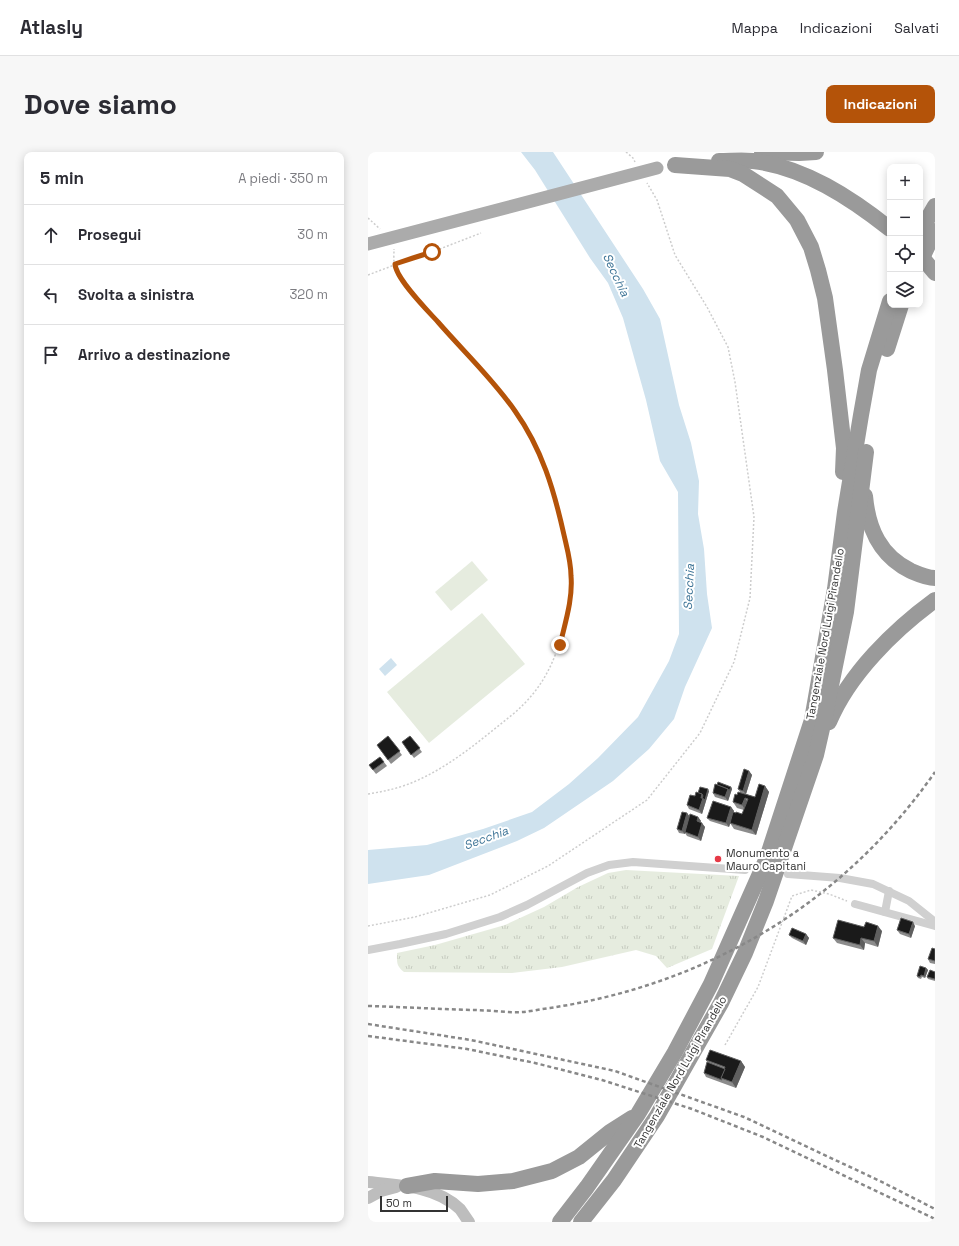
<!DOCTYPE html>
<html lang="it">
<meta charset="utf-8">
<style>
:root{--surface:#fff;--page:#f7f7f7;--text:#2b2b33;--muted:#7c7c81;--line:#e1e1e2;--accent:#b45309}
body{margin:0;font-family:"Space Grotesk",sans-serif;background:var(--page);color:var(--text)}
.controls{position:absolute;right:12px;top:12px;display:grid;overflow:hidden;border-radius:8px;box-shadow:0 2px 10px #0003}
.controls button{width:36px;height:36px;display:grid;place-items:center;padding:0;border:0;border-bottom:1px solid var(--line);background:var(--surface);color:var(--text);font:20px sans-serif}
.scale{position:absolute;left:12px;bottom:10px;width:68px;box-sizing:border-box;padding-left:4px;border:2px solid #333;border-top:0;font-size:11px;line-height:14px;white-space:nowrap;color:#333;-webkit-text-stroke:3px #fff;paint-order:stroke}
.stop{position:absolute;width:12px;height:12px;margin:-9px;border:3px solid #b45309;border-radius:50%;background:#fff}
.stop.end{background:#b45309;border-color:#fff;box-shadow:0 1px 4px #0008}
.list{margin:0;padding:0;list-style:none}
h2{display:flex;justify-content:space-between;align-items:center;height:52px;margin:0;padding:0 16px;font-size:17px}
h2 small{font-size:13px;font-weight:400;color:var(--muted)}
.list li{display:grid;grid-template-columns:26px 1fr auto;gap:12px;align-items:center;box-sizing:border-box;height:60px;padding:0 16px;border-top:1px solid var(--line)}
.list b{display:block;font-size:15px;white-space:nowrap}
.list em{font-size:13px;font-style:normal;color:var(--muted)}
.icon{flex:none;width:22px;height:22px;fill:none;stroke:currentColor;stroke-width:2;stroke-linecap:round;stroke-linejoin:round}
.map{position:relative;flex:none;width:567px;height:1070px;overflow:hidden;border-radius:8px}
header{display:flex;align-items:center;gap:24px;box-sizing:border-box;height:56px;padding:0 20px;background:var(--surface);border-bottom:1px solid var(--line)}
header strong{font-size:19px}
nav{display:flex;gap:22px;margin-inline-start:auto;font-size:14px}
.intro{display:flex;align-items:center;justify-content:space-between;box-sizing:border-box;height:96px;padding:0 24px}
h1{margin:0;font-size:28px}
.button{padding:10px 18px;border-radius:8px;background:var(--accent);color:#fff;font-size:14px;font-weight:700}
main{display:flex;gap:24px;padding:0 24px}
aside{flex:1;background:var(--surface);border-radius:8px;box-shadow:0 2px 10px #0003}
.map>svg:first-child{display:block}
.grass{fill:url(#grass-tufts)}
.pitch{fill:#e6ecdf}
.water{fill:#cfe2ee}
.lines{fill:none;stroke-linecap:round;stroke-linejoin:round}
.path{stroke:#cdcdcd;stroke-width:1.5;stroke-dasharray:2 2;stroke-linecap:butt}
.street{stroke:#d0d0d0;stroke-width:8}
.secondary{stroke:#bdbdbd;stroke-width:12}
.highway{stroke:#9a9a9a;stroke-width:16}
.rail{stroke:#888;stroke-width:2.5;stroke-dasharray:4 3;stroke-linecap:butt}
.primary-bridge{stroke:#ababab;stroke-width:13}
.highway-bridge{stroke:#9a9a9a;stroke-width:16}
.wall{fill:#8c8c8c}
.shaded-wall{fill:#5f5f5f}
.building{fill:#1a1a1a;stroke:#5f5f5f}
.route{stroke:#b45309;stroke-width:5}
.poi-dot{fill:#e63946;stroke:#fff;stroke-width:1.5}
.labels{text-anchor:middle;stroke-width:4;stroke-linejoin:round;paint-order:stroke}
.street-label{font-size:11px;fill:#333;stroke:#fff}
.poi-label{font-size:11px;fill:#333;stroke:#fff;text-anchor:start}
.water-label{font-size:12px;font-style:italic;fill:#3f7597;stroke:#fff}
</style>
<header>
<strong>Atlasly</strong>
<nav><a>Mappa</a><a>Indicazioni</a><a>Salvati</a></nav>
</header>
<div class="intro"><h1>Dove siamo</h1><a class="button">Indicazioni</a></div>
<main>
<aside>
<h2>5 min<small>A piedi · 350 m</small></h2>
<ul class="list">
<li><svg class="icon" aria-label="ahead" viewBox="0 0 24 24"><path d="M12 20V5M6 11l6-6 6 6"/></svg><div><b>Prosegui</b></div><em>30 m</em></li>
<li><svg class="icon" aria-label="left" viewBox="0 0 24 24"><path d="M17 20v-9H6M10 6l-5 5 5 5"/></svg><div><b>Svolta a sinistra</b></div><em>320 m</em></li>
<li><svg class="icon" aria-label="arrive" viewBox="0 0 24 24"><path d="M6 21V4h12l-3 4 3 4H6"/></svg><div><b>Arrivo a destinazione</b></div></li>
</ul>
</aside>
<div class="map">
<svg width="567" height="1070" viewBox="0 0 567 1070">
<defs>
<pattern id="grass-tufts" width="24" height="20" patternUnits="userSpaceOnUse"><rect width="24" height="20" fill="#e6ecdf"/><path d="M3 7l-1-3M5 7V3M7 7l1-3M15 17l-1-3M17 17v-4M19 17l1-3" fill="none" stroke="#c6cbc0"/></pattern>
</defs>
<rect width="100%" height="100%" fill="#fff"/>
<!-- grass -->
<path class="grass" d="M258,718L371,724L344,797L299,816L288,804L268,798L194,815L144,821L36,820C28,814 29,810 29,801L67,793L137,773L176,755L210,735L240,721Z"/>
<!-- pitch -->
<g class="pitch">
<path d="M104,409L120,428L83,459L67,440Z"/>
<path d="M114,461L157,512L61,591L19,540Z"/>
</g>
<!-- water -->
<g class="water">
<path d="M153,0H185L275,137L292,167L311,253L323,291L331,329L330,362L336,397L339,442L344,476L317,535L306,567L281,597L245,629L176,676L149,689L61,723L0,732V698L59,693L115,677L164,660L201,632L230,606L270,565L301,509L311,482L310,340L292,309L278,248L255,166L240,131L222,106L167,18Z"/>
<path d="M23,506L29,513L17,524L11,517Z"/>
</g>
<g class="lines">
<!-- path -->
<g class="path">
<path d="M258,0L265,6L267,10"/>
<path d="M0,66L12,77"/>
<path d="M0,123L45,106L64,100L113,81"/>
<path d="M0,642C12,640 23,638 35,634C76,620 110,590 144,563C175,537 188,509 197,470C201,455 204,440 203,424C202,406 196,387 193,369C183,326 168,285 141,250C115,217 86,188 58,157C50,148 32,129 28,118C25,112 26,104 26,97"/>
<path d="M0,774L47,765L122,743L180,714L279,648L332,581L366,510L382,446L386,365L367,230L360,195L339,155L307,103L289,48L279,31"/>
<path d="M357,893L390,835L424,744L443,738L461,742L479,749"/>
</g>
<!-- street -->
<g class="street">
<path d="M420,722L472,726L505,732L541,749L567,770"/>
<path d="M487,752L567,774"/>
<path d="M517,760L521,739"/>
<path d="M0,798L32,792L78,782L132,765L159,753L219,721L241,713L265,710L377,718"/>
</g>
<!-- secondary -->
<g class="secondary">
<path d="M0,1030C31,1033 68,1034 92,1057C95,1061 98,1066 101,1070"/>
<path d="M0,1046L13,1039L28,1035"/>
</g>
<!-- highway -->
<g class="highway">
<path d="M394,0L431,1L448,0"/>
<path d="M351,9C362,9 374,8 385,9C436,15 483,46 522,77"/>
<path d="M307,13L362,17L375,22L409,44L429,68L443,95L450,118L457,146L467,218L476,296L475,320"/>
<path d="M552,80L567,54"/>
<path d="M552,103L567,121"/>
<path d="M519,197L533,153"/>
<path d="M497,344C500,377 512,404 543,419C550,422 559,426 567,426"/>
<path d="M461,570C481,522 526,478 567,448"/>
<path d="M39,1034L67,1029L110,1032L145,1029L184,1019L211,1005L242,980L264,966"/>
<path d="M192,1070L219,1035L270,962L307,900L343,832L399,706L444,568L467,437L477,360L493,263L501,218L522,149"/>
<path d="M213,1070L246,1028L289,964L353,851L377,801L398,749L448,603L456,568L478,460L498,300"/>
</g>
<!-- rail -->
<g class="rail">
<path d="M0,854C35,855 69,857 104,858C121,858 139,861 156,860C164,859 173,857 182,856C202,853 222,849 242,844C376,810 488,733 567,620"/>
<path d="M0,872L103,888L247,919L376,965L516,1031L567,1057"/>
<path d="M0,884L99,897L167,911L234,928L324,957L395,985L567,1067"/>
</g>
<!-- primary-bridge -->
<path class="primary-bridge" d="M0,92L289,16"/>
<!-- highway-bridge -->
<path class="highway-bridge" d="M552,110L567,79"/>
</g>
<!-- wall -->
<g class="wall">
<path d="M20,584L34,603L23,612L9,593Z"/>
<path d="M42,584L54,600L46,606L34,590Z"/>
<path d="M12,605L19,614L8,622L1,613Z"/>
<path d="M381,619L384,623L378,642L387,645L397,634L401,640L388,683L366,677L362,671L363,669L361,675L342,669L339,666L363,655L366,659L365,660L374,662L376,658L369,656L365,650L369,643L372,640L370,637Z"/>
<path d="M363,635L364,637L360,649L347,645L345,641Z"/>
<path d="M341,639L334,662L321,657L319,653L330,641Z"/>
<path d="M319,661L321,664L330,665L333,669L332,670L337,675L333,689L319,684L317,681V682L311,681L309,677Z"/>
<path d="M547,774L543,786L532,782L529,778Z"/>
<path d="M496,775L514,779L510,795L497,791L496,798L469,791L465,786Z"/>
<path d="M438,782L441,786L438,793L424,786L421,783Z"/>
<path d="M567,797V812L562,811L560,807Z"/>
<path d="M558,816L560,818L557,826L554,825L553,827L550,826L549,824Z"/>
<path d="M567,820V829L560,827L559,825Z"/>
<path d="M338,908L373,909L377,915L368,936L338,925L336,921L339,910Z"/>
</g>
<!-- shaded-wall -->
<g class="shaded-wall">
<path d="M381,619L384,623L378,642L375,639Z"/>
<path d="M397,634L401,640L388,683L384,678Z"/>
<path d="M363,635L364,637L360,649L357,645L360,637Z"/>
<path d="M340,637L341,639L334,662L331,658L333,646L334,642L337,646Z"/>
<path d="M377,646L381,652L378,659L374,653Z"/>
<path d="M363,655L366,659L361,675L358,671Z"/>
<path d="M319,661L322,665L317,682L314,679Z"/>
<path d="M330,665L333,669L331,673L329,669Z"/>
<path d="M334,671L337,675L333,689L330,685Z"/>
<path d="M545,770L547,774L543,786L541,782Z"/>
<path d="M510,774L514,779L510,795L506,789Z"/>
<path d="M438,782L441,786L438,793L435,789Z"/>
<path d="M493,786L497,791L496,798L492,793Z"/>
<path d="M558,816L560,818L557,826L556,824Z"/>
<path d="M373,909L377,915L368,936L364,930Z"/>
</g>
<!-- building -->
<g class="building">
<path d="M20,584L32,599L20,608L9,593Z"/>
<path d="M42,584L52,596L43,603L34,590Z"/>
<path d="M12,605L16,610L5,618L1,613Z"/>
<path d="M376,617L381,619L375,639L370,637Z"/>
<path d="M350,630L363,635L361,639L360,637L349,633Z"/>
<path d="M347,632L360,637L357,645L345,641Z"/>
<path d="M391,632L397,634L384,678L362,671L365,660L368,661V660L374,662L380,647L377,646L374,653L365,650L367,642L369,643L370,640L387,645Z"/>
<path d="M332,635L340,637L337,648L334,646L335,644L334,642L330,641Z"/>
<path d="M328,640L334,642L333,646H335L331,658L319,653L322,643L327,644Z"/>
<path d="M345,649L363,655L358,671L339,666Z"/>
<path d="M314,660L319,661L314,679L309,677Z"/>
<path d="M322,662L330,665L329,669L334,671L330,685L317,680Z"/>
<path d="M533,766L545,770L541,782L529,778Z"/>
<path d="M470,768L496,775L498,770L510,774L506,789L493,786L492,793L465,786Z"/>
<path d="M424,776L438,782L435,789L421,783Z"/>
<path d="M564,796L567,797V809L560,807Z"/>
<path d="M552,814L558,816L556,824L553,823L552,825L549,824Z"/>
<path d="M562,818L567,820V827L559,825Z"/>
<path d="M342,898L373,909L364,930L353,926L357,915L338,908Z"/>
<path d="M339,910L357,917L353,926L354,928L336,921Z"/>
</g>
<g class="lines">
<!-- route -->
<path class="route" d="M64,100L45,106L27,112C28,127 59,158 70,170C96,200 125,227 147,259C174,297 186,338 196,383C199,396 203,410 203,424C205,447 197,471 192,493"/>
</g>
<!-- markers -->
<circle class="poi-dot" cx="350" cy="707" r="4"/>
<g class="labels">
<!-- street labels -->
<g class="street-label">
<text transform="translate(457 482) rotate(-80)" y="4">Tangenziale Nord Luigi Pirandello</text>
<text transform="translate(312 920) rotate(-60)" y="4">Tangenziale Nord Luigi Pirandello</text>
</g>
<!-- poi labels -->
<g class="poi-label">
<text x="358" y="705">Monumento a<tspan x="358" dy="13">Mauro Capitani</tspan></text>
</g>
<!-- water labels -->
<g class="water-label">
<text transform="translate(248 123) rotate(65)" y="4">Secchia</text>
<text transform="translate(321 435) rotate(-87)" y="4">Secchia</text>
<text transform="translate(118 686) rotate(-20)" y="4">Secchia</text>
</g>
</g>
</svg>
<div class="controls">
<button>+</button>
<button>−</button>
<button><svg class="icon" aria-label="locate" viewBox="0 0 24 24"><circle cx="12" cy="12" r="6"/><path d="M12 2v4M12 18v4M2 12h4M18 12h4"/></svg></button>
<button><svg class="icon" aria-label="layers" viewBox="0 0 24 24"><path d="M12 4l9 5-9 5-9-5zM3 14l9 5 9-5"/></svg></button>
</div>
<div class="scale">50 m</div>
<div class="stop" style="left:64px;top:100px"></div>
<div class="stop end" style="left:192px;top:493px"></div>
</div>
</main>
